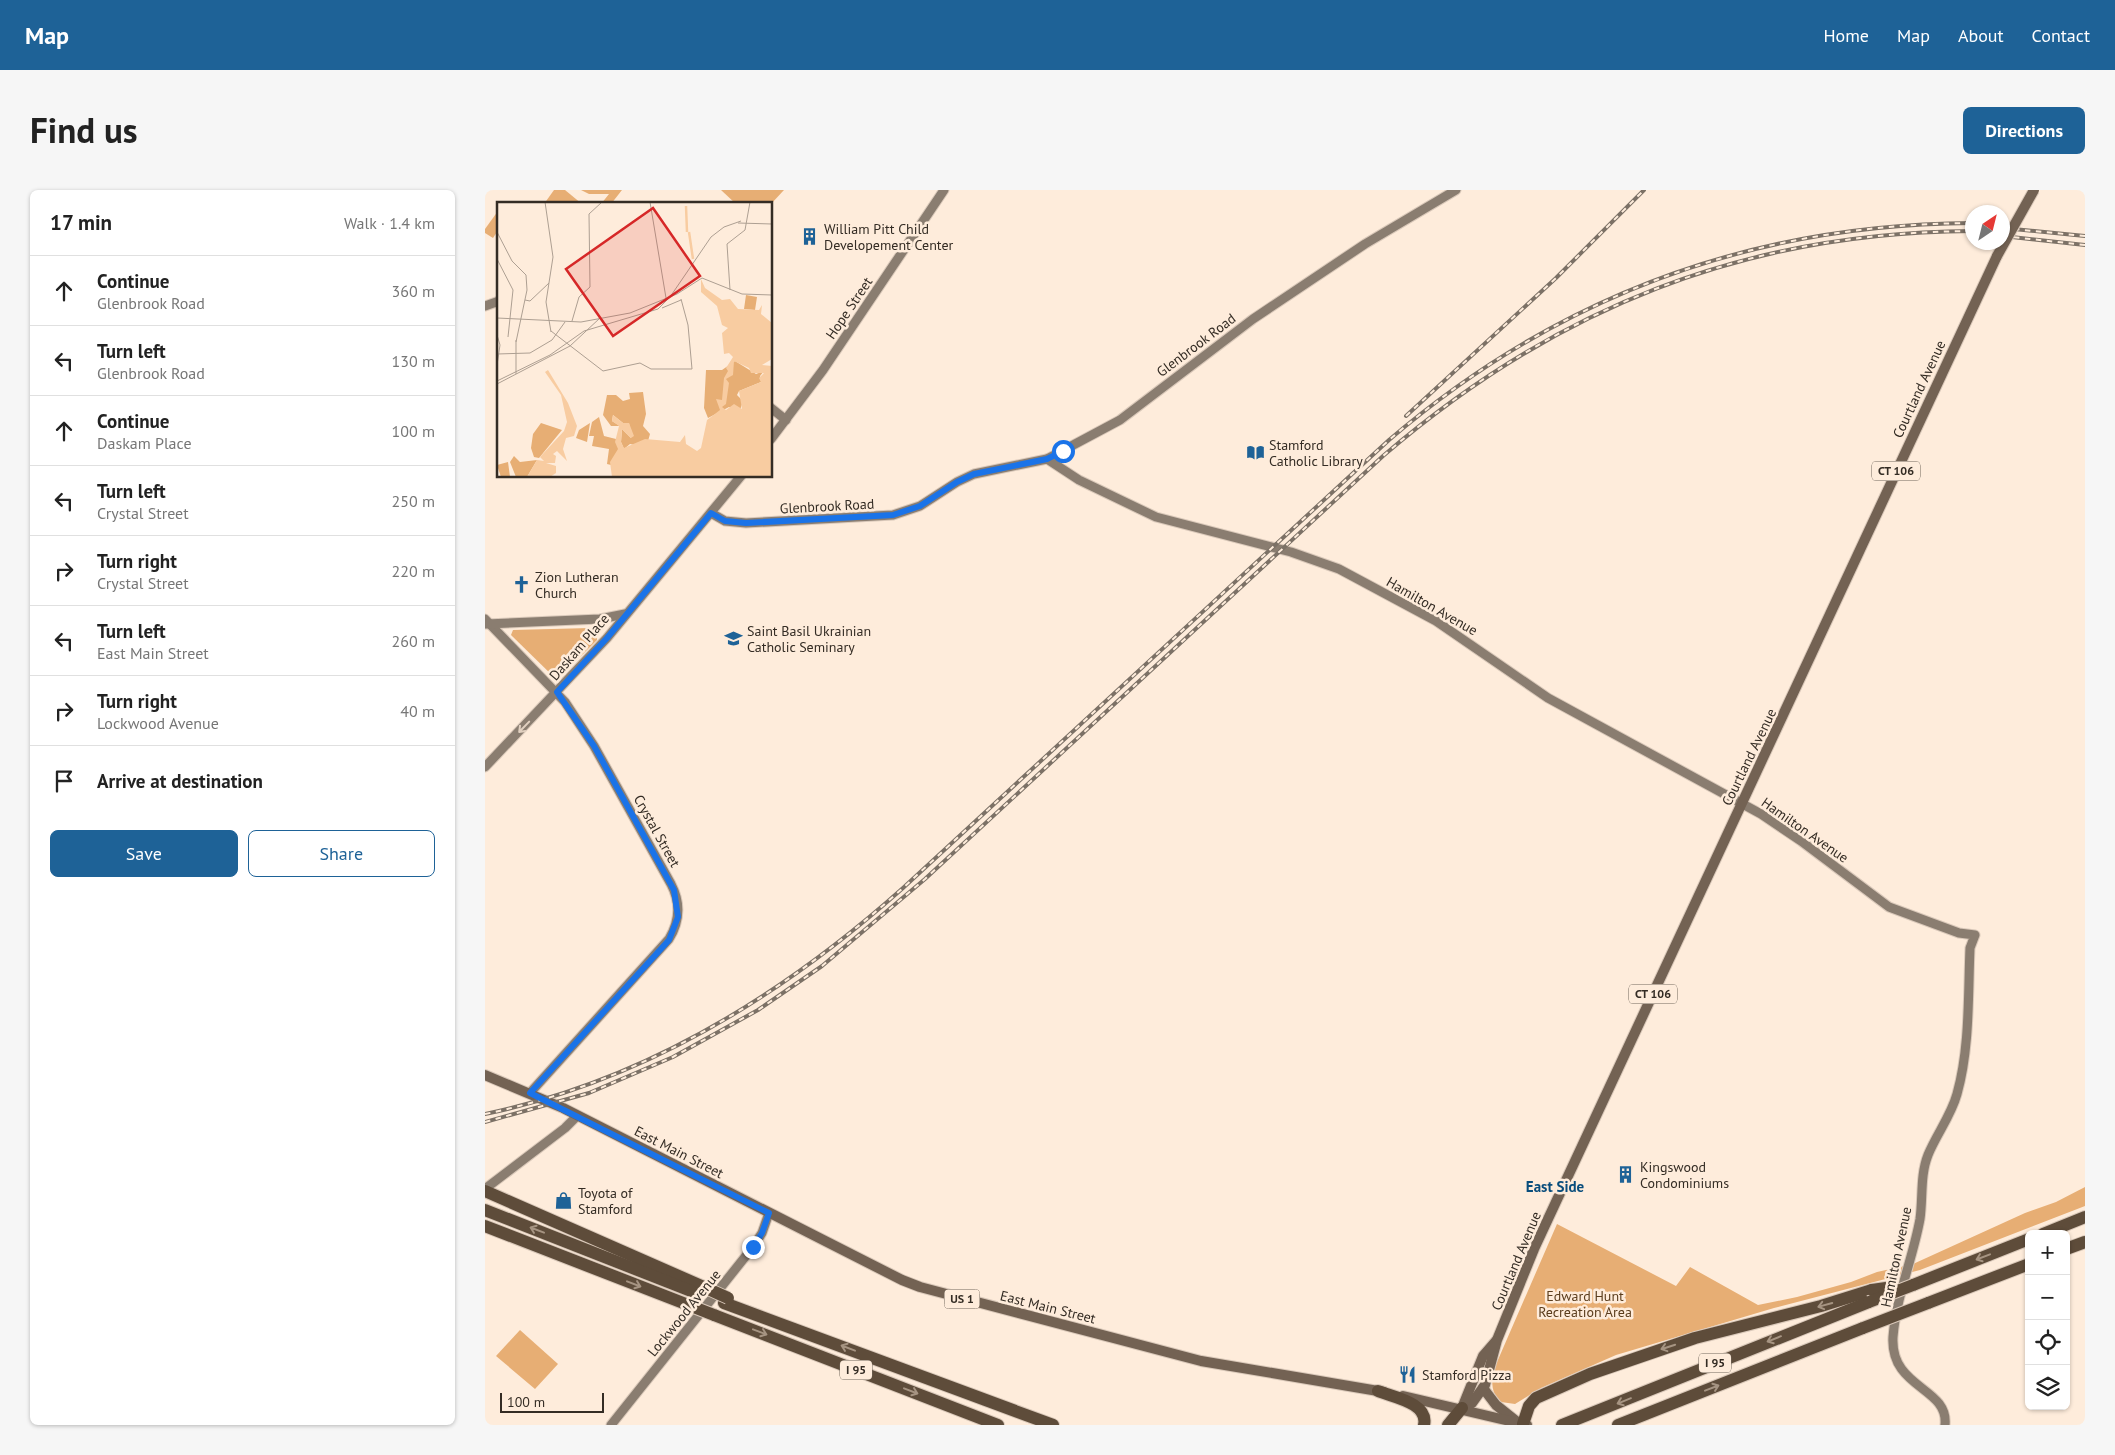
<!DOCTYPE html>
<meta charset="utf-8">
<style>
:root{--surface:#fff;--page:#f6f6f6;--text:#222;--muted:#767676;--line:#e0e0e0;--accent:#1e6297}
body{margin:0;font-family:"PT Sans",sans-serif;background:var(--page);color:var(--text)}
.controls{position:absolute;right:15px;bottom:15px;display:grid;overflow:hidden;border-radius:8px;box-shadow:0 1px 4px #0004}
.controls button{width:45px;height:45px;display:grid;place-items:center;padding:0;border:0;border-bottom:1px solid var(--line);background:var(--surface);color:var(--text);font:25px sans-serif}
.compass{position:absolute;left:1480px;top:15px;width:45px;height:45px;border-radius:50%;background:var(--surface);box-shadow:0 1px 4px #0004;rotate:35deg}
.scale{position:absolute;left:15px;bottom:12px;width:104px;box-sizing:border-box;padding-left:5px;border:2px solid #342c24;border-top:0;font-size:14px;line-height:18px;white-space:nowrap;color:#342c24;-webkit-text-stroke:4px #feecdb;paint-order:stroke}
.stop{position:absolute;width:15px;height:15px;margin:-11px;border:4px solid #1a73e8;border-radius:50%;background:#fff}
.stop.end{background:#1a73e8;border-color:#fff;box-shadow:0 1px 5px #0008}
.list{margin:0;padding:0;list-style:none}
h2{display:flex;justify-content:space-between;align-items:center;height:65px;margin:0;padding:0 20px;font-size:21px}
h2 small{font-size:16px;font-weight:400;color:var(--muted)}
.list li{display:grid;grid-template-columns:32px 1fr auto;gap:15px;align-items:center;box-sizing:border-box;height:70px;padding:0 20px;border-top:1px solid var(--line)}
.list b{display:block;font-size:19px;white-space:nowrap}
.list p{margin:0;font-size:16px;white-space:nowrap;color:var(--muted)}
.list em{font-size:16px;font-style:normal;color:var(--muted)}
.actions{display:flex;gap:10px;padding:15px 20px}
.actions a{flex:1;padding:11px 0;border:1px solid var(--accent);border-radius:8px;text-align:center;font-size:18px;color:var(--accent)}
.actions .main{background:var(--accent);color:#fff}
.icon{flex:none;width:28px;height:28px;fill:none;stroke:currentColor;stroke-width:2;stroke-linecap:round;stroke-linejoin:round}
.map{position:relative;flex:none;width:1600px;height:1235px;overflow:hidden;border-radius:8px}
header{display:flex;align-items:center;gap:30px;box-sizing:border-box;height:70px;padding:0 25px;background:var(--accent);color:#fff}
header strong{font-size:24px}
nav{display:flex;gap:28px;margin-inline-start:auto;font-size:18px}
.intro{display:flex;align-items:center;justify-content:space-between;box-sizing:border-box;height:120px;padding:0 30px}
h1{margin:0;font-size:35px}
.button{padding:12px 22px;border-radius:8px;background:var(--accent);color:#fff;font-size:18px;font-weight:700}
main{display:flex;gap:30px;padding:0 30px}
aside{flex:1;background:var(--surface);border-radius:8px;box-shadow:0 1px 4px #0004}
.map>svg:first-child{display:block}
.green{fill:#e7ae74}
.lines{fill:none;stroke-linecap:round;stroke-linejoin:round}
.secondary-casing{stroke:#dac9ba;stroke-width:11}
.primary-casing{stroke:#dac9ba;stroke-width:12}
.highway-casing{stroke:#dac9ba;stroke-width:14}
.secondary{stroke:#8a7d70;stroke-width:9}
.primary{stroke:#736253;stroke-width:10}
.highway{stroke:#5e4c3a;stroke-width:12}
.rail-casing{stroke:#7c7166;stroke-width:4}
.rail{stroke:#feecdb;stroke-width:2;stroke-dasharray:5.5;stroke-linecap:butt}
.primary-bridge-casing{stroke:#dac9ba;stroke-width:12;stroke-linecap:butt}
.highway-bridge-casing{stroke:#dac9ba;stroke-width:14;stroke-linecap:butt}
.primary-bridge{stroke:#736253;stroke-width:10}
.highway-bridge{stroke:#5e4c3a;stroke-width:12}
.oneway{stroke:#e1d0c0}
.oneway2{stroke:#a69482}
.route{stroke:#1a73e8;stroke-width:6}
.labels{text-anchor:middle;stroke-width:5;stroke-linejoin:round;paint-order:stroke}
.shield{fill:#feecdb;stroke:#71665b;stroke-width:1}
.shield-label{font-size:12px;font-weight:bold;fill:#342c24}
.poi-label{font-size:14px;fill:#342c24;stroke:#feecdb;text-anchor:start}
.street-label{font-size:14px;fill:#342c24;stroke:#feecdb}
.park-label{font-size:14px;fill:#5b3d1d;stroke:#feecdb}
.neighbourhood-label{font-size:15px;font-weight:bold;fill:#094d7c;stroke:#feecdb}
.inset-river{fill:none;stroke:#f8cca1;stroke-width:2.5}
.inset-road{fill:none;stroke:#ad9f92;stroke-width:1}
.view{fill:#d62828;fill-opacity:0.15;stroke:#d62828;stroke-width:2.5}
.inset-edge{fill:none;stroke:#342c24;stroke-width:2.5}
</style>
<header>
<strong>Map</strong>
<nav><a>Home</a><a>Map</a><a>About</a><a>Contact</a></nav>
</header>
<div class="intro"><h1>Find us</h1><a class="button">Directions</a></div>
<main>
<aside>
<h2>17 min<small>Walk · 1.4 km</small></h2>
<ul class="list">
<li><svg class="icon" aria-label="ahead" viewBox="0 0 24 24"><path d="M12 20V5M6 11l6-6 6 6"/></svg><div><b>Continue</b><p>Glenbrook Road</p></div><em>360 m</em></li>
<li><svg class="icon" aria-label="left" viewBox="0 0 24 24"><path d="M17 20v-9H6M10 6l-5 5 5 5"/></svg><div><b>Turn left</b><p>Glenbrook Road</p></div><em>130 m</em></li>
<li><svg class="icon" aria-label="ahead" viewBox="0 0 24 24"><path d="M12 20V5M6 11l6-6 6 6"/></svg><div><b>Continue</b><p>Daskam Place</p></div><em>100 m</em></li>
<li><svg class="icon" aria-label="left" viewBox="0 0 24 24"><path d="M17 20v-9H6M10 6l-5 5 5 5"/></svg><div><b>Turn left</b><p>Crystal Street</p></div><em>250 m</em></li>
<li><svg class="icon" aria-label="right" viewBox="0 0 24 24"><path d="M7 20v-9h11M14 6l5 5-5 5"/></svg><div><b>Turn right</b><p>Crystal Street</p></div><em>220 m</em></li>
<li><svg class="icon" aria-label="left" viewBox="0 0 24 24"><path d="M17 20v-9H6M10 6l-5 5 5 5"/></svg><div><b>Turn left</b><p>East Main Street</p></div><em>260 m</em></li>
<li><svg class="icon" aria-label="right" viewBox="0 0 24 24"><path d="M7 20v-9h11M14 6l5 5-5 5"/></svg><div><b>Turn right</b><p>Lockwood Avenue</p></div><em>40 m</em></li>
<li><svg class="icon" aria-label="arrive" viewBox="0 0 24 24"><path d="M6 21V4h12l-3 4 3 4H6"/></svg><div><b>Arrive at destination</b></div></li>
</ul>
<div class="actions"><a class="main">Save</a><a>Share</a></div>
</aside>
<div class="map">
<svg width="1600" height="1235" viewBox="0 0 1600 1235">
<rect width="100%" height="100%" fill="#feecdb"/>
<!-- green -->
<g class="green">
<path d="M69,0H80L97,14H59Z"/>
<path d="M96,0H137L126,14H116L124,4H104Z"/>
<path d="M236,0H299L286,14H251Z"/>
<path d="M13,21L14,39L8,48L0,43V39Z"/>
<path d="M105,438L111,442L112,450L72,490L26,445L28,440Z"/>
<path d="M1600,997V1016L1435,1080L1289,1118L1131,1165L1056,1198L1030,1214L1016,1212C1006,1204 1006,1191 1009,1179L1072,1034L1191,1096L1205,1077L1273,1115L1312,1107L1366,1092L1392,1082L1428,1074L1540,1023L1571,1012Z"/>
<path d="M35,1140L73,1174L50,1199L11,1166Z"/>
</g>
<g class="lines">
<defs>
<g id="secondary">
<path d="M0,116L14,111"/>
<path d="M286,218L301,230"/>
<path d="M286,249L338,180L459,0"/>
<path d="M562,269L594,290L671,327L806,362L854,379L951,431L1063,508L1276,624L1316,651L1404,717L1474,743L1490,745L1485,758C1483,805 1485,858 1472,904C1466,926 1451,945 1443,965C1435,985 1438,1008 1435,1029C1428,1068 1411,1107 1408,1147C1405,1199 1464,1197 1460,1235"/>
<path d="M226,323L240,331L261,333L408,325L435,316L472,292L489,284L562,269L635,230L768,129L880,54L971,0"/>
<path d="M0,429L80,512L109,556L186,694C196,713 195,731 184,749L45,903"/>
<path d="M1,434L115,429L140,424"/>
<path d="M0,577L122,448L256,286"/>
<path d="M0,999L80,938L92,926"/>
<path d="M126,1235L268,1057L277,1043L284,1023"/>
</g>
<g id="primary">
<path d="M0,885L78,918L417,1090L435,1097L716,1171L899,1202"/>
<path d="M998,1198L1011,1215L1031,1231"/>
<path d="M918,1206L1042,1235"/>
<path d="M977,1218L987,1213L1000,1195L1012,1150L1049,1059L1512,66"/>
<path d="M977,1218L998,1166L1011,1151"/>
</g>
<g id="highway">
<path d="M0,1001L221,1098"/>
<path d="M0,1020L206,1101"/>
<path d="M0,1036L206,1116"/>
<path d="M1558,1044L1600,1027"/>
<path d="M1581,1059L1600,1052"/>
<path d="M1428,1095L1544,1049"/>
<path d="M239,1113L568,1235"/>
<path d="M1443,1113L1544,1074"/>
<path d="M229,1125L513,1235"/>
<path d="M893,1201C908,1207 944,1213 939,1235"/>
<path d="M1038,1234L1044,1216L1051,1208L1105,1184L1210,1148L1336,1116L1387,1100"/>
<path d="M963,1235L977,1218"/>
<path d="M1077,1235L1384,1112"/>
<path d="M1133,1235L1378,1138"/>
</g>
</defs>
<!-- secondary casing -->
<use href="#secondary" class="secondary-casing"/>
<!-- primary casing -->
<use href="#primary" class="primary-casing"/>
<!-- highway casing -->
<use href="#highway" class="highway-casing"/>
<!-- secondary -->
<use href="#secondary" class="secondary"/>
<!-- primary -->
<use href="#primary" class="primary"/>
<!-- highway -->
<use href="#highway" class="highway"/>
<defs>
<g id="rail">
<path d="M1518,38L1600,46"/>
<path d="M1518,46L1600,55"/>
<path d="M921,226L1071,88L1159,0"/>
<path d="M0,924C159,891 298,805 418,698L904,250C1071,107 1267,34 1488,33"/>
<path d="M0,932L104,903L188,867L273,820L337,776L440,689L898,266C1070,118 1260,42 1488,41"/>
</g>
</defs>
<!-- rail casing -->
<use href="#rail" class="rail-casing"/>
<!-- rail -->
<use href="#rail" class="rail"/>
<defs>
<path id="primary-bridge" d="M1512,66L1549,0"/>
<g id="highway-bridge">
<path d="M221,1098L243,1108"/>
<path d="M1387,1100L1408,1097"/>
<path d="M1384,1112L1428,1095"/>
<path d="M206,1116L229,1125"/>
<path d="M1378,1138L1443,1113"/>
</g>
</defs>
<!-- primary-bridge casing -->
<use href="#primary-bridge" class="primary-bridge-casing"/>
<!-- highway-bridge casing -->
<use href="#highway-bridge" class="highway-bridge-casing"/>
<!-- primary-bridge -->
<use href="#primary-bridge" class="primary-bridge"/>
<!-- highway-bridge -->
<use href="#highway-bridge" class="highway-bridge"/>
</g>
<!-- one-way arrows -->
<defs><path id="oneway-shaft" d="M-6 0H5M1.5-3L5.5 0L1.5 3" fill="none" stroke-width="1.6" stroke-linecap="round" stroke-linejoin="round" transform="scale(1.25)"/></defs>
<use class="oneway" href="#oneway-shaft" transform="translate(39 537) rotate(134)"/>
<g class="oneway2">
<use href="#oneway-shaft" transform="translate(52 1040) rotate(-159)"/>
<use href="#oneway-shaft" transform="translate(1498 1067) rotate(159)"/>
<use href="#oneway-shaft" transform="translate(149 1094) rotate(21)"/>
<use href="#oneway-shaft" transform="translate(1340 1115) rotate(165)"/>
<use href="#oneway-shaft" transform="translate(275 1142) rotate(21)"/>
<use href="#oneway-shaft" transform="translate(1289 1149) rotate(158)"/>
<use href="#oneway-shaft" transform="translate(1183 1157) rotate(162)"/>
<use href="#oneway-shaft" transform="translate(363 1158) rotate(-159)"/>
<use href="#oneway-shaft" transform="translate(1227 1198) rotate(-21)"/>
<use href="#oneway-shaft" transform="translate(426 1201) rotate(21)"/>
<use href="#oneway-shaft" transform="translate(1139 1211) rotate(158)"/>
</g>
<g class="lines">
<!-- route -->
<path class="route" d="M268,1057L277,1043L284,1023L45,903L184,750L193,727L189,700L109,556L72,502L122,448L226,323L240,331L261,333L408,325L435,316L472,292L489,284L562,269L578,261"/>
</g>
<!-- icons -->
<defs>
<symbol id="building-bare" viewBox="-9 -9 18 18"><path d="M-4-6H4V6H1V3H-1V6H-4ZM-2.5-4.3h1.7v1.8h-1.7ZM.8-4.3h1.7v1.8H.8ZM-2.5-1h1.7V.8h-1.7ZM.8-1h1.7V.8H.8Z" fill="#1e6297" stroke="#feecdb" stroke-width="2.5" paint-order="stroke"/></symbol>
<symbol id="library-bare" viewBox="-9 -9 18 18"><path d="M-6-4Q-3-5.5-.7-3.5V5Q-3 3-6 4ZM6-4Q3-5.5 .7-3.5V5Q3 3 6 4Z" fill="#1e6297" stroke="#feecdb" stroke-width="2.5" paint-order="stroke"/></symbol>
<symbol id="church-bare" viewBox="-9 -9 18 18"><path d="M-1.2-6h2.4v3.5h3.3v2.4h-3.3V6h-2.4V-.1h-3.3v-2.4h3.3Z" fill="#1e6297" stroke="#feecdb" stroke-width="2.5" paint-order="stroke"/></symbol>
<symbol id="university-bare" viewBox="-9 -9 18 18"><path d="M0-5L7-2L0 1L-7-2ZM-4 1L0 2.5L4 1V4Q0 6-4 4Z" fill="#1e6297" stroke="#feecdb" stroke-width="2.5" paint-order="stroke"/></symbol>
<symbol id="shop-bare" viewBox="-9 -9 18 18"><path d="M-5-2.5h2.3a2.7 3.5 0 0 1 5.4 0H5L5.5 6h-11ZM-1.5-2.5h3a1.5 2.3 0 0 0-3 0Z" fill="#1e6297" stroke="#feecdb" stroke-width="2.5" paint-order="stroke"/></symbol>
<symbol id="restaurant-bare" viewBox="-9 -9 18 18"><path d="M-5-6h1v4h1v-4h1v4h1v-4h1v5L-1.5 .5V6h-2V.5L-5-1ZM5-6V6H3V1.5H1.5Q1.5-4 5-6Z" fill="#1e6297" stroke="#feecdb" stroke-width="2.5" paint-order="stroke"/></symbol>
</defs>
<g fill-rule="evenodd">
<use href="#building-bare" x="312" y="34" width="25" height="25"/>
<use href="#library-bare" x="758" y="250" width="25" height="25"/>
<use href="#church-bare" x="24" y="382" width="25" height="25"/>
<use href="#university-bare" x="236" y="436" width="25" height="25"/>
<use href="#building-bare" x="1128" y="972" width="25" height="25"/>
<use href="#shop-bare" x="66" y="998" width="25" height="25"/>
<use href="#restaurant-bare" x="910" y="1172" width="25" height="25"/>
</g>
<g class="labels">
<!-- shield labels -->
<g class="shield">
<rect x="1387" y="271.5" width="48" height="19" rx="4"/>
<rect x="1144" y="794.5" width="48" height="19" rx="4"/>
<rect x="459.5" y="1099.5" width="35" height="19" rx="4"/>
<rect x="1214" y="1163.5" width="32" height="19" rx="4"/>
<rect x="355" y="1170.5" width="32" height="19" rx="4"/>
</g>
<g class="shield-label">
<text x="1411" y="285">CT 106</text>
<text x="1168" y="808">CT 106</text>
<text x="477" y="1113">US 1</text>
<text x="1230" y="1177">I 95</text>
<text x="371" y="1184">I 95</text>
</g>
<!-- poi labels -->
<g class="poi-label">
<text x="339" y="44">William Pitt Child<tspan x="339" dy="16">Developement Center</tspan></text>
<text x="784" y="260">Stamford<tspan x="784" dy="16">Catholic Library</tspan></text>
<text x="50" y="392">Zion Lutheran<tspan x="50" dy="16">Church</tspan></text>
<text x="262" y="446">Saint Basil Ukrainian<tspan x="262" dy="16">Catholic Seminary</tspan></text>
<text x="1155" y="982">Kingswood<tspan x="1155" dy="16">Condominiums</tspan></text>
<text x="93" y="1008">Toyota of<tspan x="93" dy="16">Stamford</tspan></text>
<text x="937" y="1190">Stamford Pizza</text>
</g>
<!-- street labels -->
<g class="street-label">
<text transform="translate(364 118) rotate(-56)" y="5">Hope Street</text>
<text transform="translate(711 155) rotate(-37)" y="5">Glenbrook Road</text>
<text transform="translate(1434 199) rotate(-65)" y="5">Courtland Avenue</text>
<text transform="translate(342 316) rotate(-3)" y="5">Glenbrook Road</text>
<text transform="translate(947 416) rotate(30)" y="5">Hamilton Avenue</text>
<text transform="translate(94 457) rotate(-49)" y="5">Daskam Place</text>
<text transform="translate(1264 567) rotate(-64)" y="5">Courtland Avenue</text>
<text transform="translate(1320 640) rotate(35)" y="5">Hamilton Avenue</text>
<text transform="translate(172 641) rotate(61)" y="5">Crystal Street</text>
<text transform="translate(194 962) rotate(27)" y="5">East Main Street</text>
<text transform="translate(1411 1067) rotate(-78)" y="5">Hamilton Avenue</text>
<text transform="translate(1031 1071) rotate(-67)" y="5">Courtland Avenue</text>
<text transform="translate(563 1117) rotate(14)" y="5">East Main Street</text>
<text transform="translate(199 1123) rotate(-51)" y="5">Lockwood Avenue</text>
</g>
<!-- park labels -->
<g class="park-label">
<text x="1100" y="1111">Edward Hunt<tspan x="1100" dy="16">Recreation Area</tspan></text>
</g>
<!-- neighbourhood labels -->
<g class="neighbourhood-label">
<text x="1070" y="1002">East Side</text>
</g>
</g>
<!-- overview -->
<g transform="translate(12 12)">
<rect width="275" height="275" fill="#feecdb"/>
<path d="M249,93L260,95L258,108L247,107ZM238,159L259,172L267,169L263,174L264,180L242,189L240,193L246,199L243,208L232,205L211,216L207,206L209,168H225ZM146,190L149,212L146,224L153,232L151,239L143,244L133,242L127,247L124,240L125,227L134,236L132,221H126L116,213L115,219L123,224H114L106,213L110,193H119L126,199L133,197L132,191ZM102,215L107,234L119,237L122,247L114,263L110,262L112,247L95,244L97,234H92L95,220ZM44,221L65,228L42,256L37,255L34,246L36,232ZM93,221L90,240L79,236L82,228ZM17,254L23,260L40,258L30,275H19L13,260ZM11,260L13,275H4L0,263Z" fill="#e7ae74"/>
<path d="M204,77L208,86L225,98L233,97L241,107L262,108L265,103L264,112L275,121V157L265,163L275,164V275H115L113,260L121,247L118,240L122,224L115,219L116,213L126,221H132L137,234L134,236L125,227L124,240L127,246L148,237L183,240L188,233L189,242L200,249L204,246L210,218L223,208L219,197L225,198L227,176L231,169L229,166L236,155L232,151L227,152L225,131L231,126L225,123L220,104L204,90ZM237,159L252,166L254,171H267L262,176L264,180L242,189L245,207L237,202L229,208L225,205L229,202L232,181L229,177L236,173ZM51,168L71,201L80,224L77,234L69,236L66,247L70,259L60,249L56,252L59,254L58,261H49L59,264V271L53,275H30L40,258L47,259L43,255L67,229L70,220L64,193L48,170Z" fill="#f8cca1" fill-rule="evenodd"/>
<path class="inset-river" d="M189,4L190,30M192,30L196,57"/>
<path class="inset-road" d="M48,0L56,55L49,100L54,130M153,0L169,96M225,0H249M241,21L275,22M0,30L15,59L29,73L30,88L19,140M0,57L16,88L11,135M233,88L230,42L248,28L253,0M28,98L33,99L52,81M165,106L184,98M0,116L84,120L133,111L180,92L205,76L245,92L275,93M75,119L82,95L93,85L92,12L105,0M54,129L106,169L143,161L154,167H195L191,123L184,97M0,133L3,143L0,163M19,138V172M0,152L33,151L55,138L68,120M0,179L53,153L87,129L161,107L173,95L214,35L227,25L244,19M0,182L73,144L103,116"/>
<path class="view" d="M156,6L203,74L116,134L69,67Z"/>
<rect width="275" height="275" class="inset-edge"/>
</g>
</svg>
<div class="controls">
<button>+</button>
<button>−</button>
<button><svg class="icon" aria-label="locate" viewBox="0 0 24 24"><circle cx="12" cy="12" r="6"/><path d="M12 2v4M12 18v4M2 12h4M18 12h4"/></svg></button>
<button><svg class="icon" aria-label="layers" viewBox="0 0 24 24"><path d="M12 4l9 5-9 5-9-5zM3 14l9 5 9-5"/></svg></button>
</div>
<svg class="compass" viewBox="-18 -18 36 36"><path d="M0-13l5 13h-10z" fill="#e53935"/><path d="M0 13l5-13h-10z" fill="#767676"/></svg>
<div class="scale">100 m</div>
<div class="stop" style="left:578px;top:261px"></div>
<div class="stop end" style="left:268px;top:1057px"></div>
</div>
</main>
